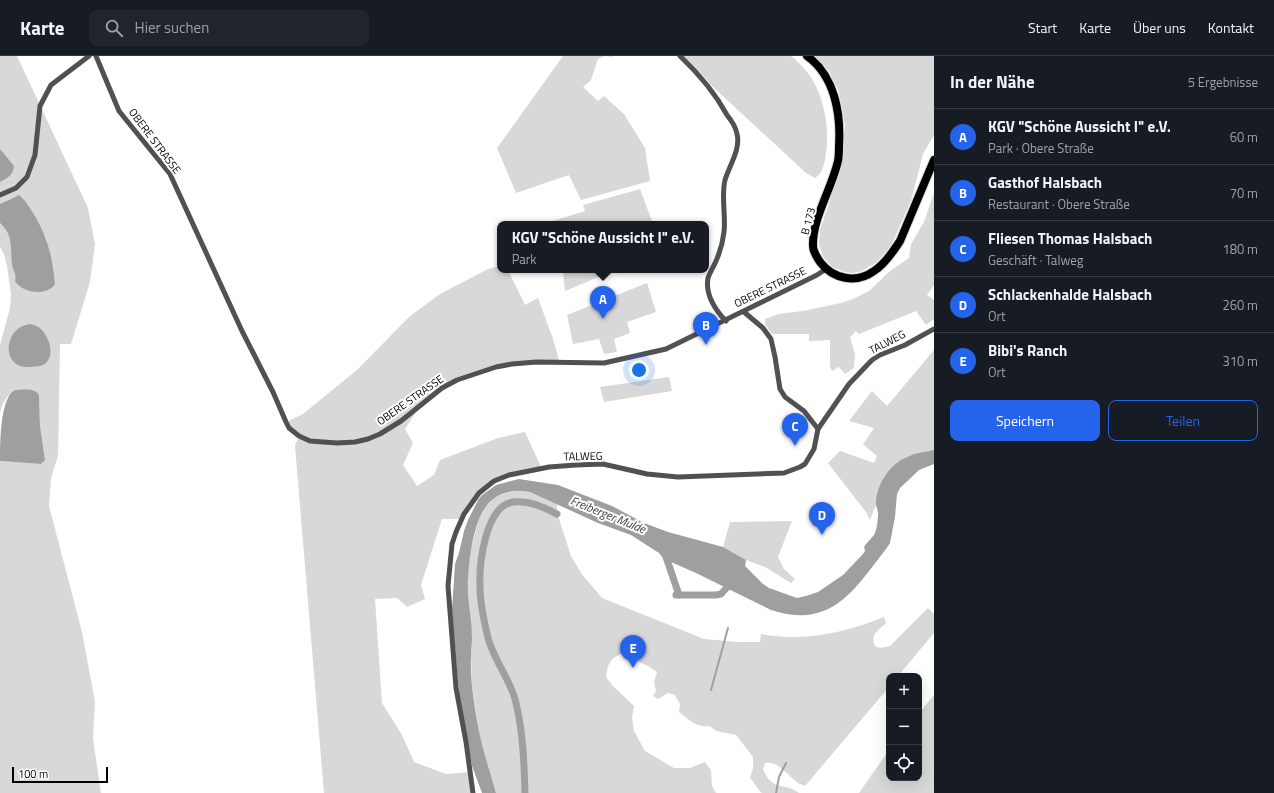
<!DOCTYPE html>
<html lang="de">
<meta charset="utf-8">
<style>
:root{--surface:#171b24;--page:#20242c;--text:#f1f3f6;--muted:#9ea1a6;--line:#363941;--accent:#2563eb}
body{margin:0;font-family:"Titillium Web",sans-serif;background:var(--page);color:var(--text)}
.controls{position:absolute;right:12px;bottom:12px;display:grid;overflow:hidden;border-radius:8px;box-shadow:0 4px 16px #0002}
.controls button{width:36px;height:36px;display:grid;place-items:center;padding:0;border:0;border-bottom:1px solid var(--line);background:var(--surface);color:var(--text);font:20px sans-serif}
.scale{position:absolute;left:12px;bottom:10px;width:96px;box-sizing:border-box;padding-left:4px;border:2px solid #000;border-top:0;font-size:11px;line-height:14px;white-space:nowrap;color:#000;-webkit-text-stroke:3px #fff;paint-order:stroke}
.you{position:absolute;left:639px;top:314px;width:14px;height:14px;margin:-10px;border:3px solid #fff;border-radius:50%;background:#1a73e8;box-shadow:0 0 0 6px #1a73e833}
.badge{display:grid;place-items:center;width:26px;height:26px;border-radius:50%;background:var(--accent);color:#fff;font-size:13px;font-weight:700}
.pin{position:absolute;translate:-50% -33px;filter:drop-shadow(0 1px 2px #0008)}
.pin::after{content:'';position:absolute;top:21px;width:14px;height:12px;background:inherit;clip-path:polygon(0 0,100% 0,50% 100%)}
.popup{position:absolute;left:497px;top:165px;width:212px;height:52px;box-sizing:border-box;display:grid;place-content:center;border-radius:8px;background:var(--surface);filter:drop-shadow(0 1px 3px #0005);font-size:13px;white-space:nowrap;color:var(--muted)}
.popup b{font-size:15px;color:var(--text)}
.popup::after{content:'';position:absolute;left:50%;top:100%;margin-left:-8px;border:8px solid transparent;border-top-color:var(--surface)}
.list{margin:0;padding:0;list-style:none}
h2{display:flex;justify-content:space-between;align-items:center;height:52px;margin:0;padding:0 16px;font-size:17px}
h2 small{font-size:13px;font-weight:400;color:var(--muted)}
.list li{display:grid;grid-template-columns:26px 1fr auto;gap:12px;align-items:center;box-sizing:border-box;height:56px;padding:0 16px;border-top:1px solid var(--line)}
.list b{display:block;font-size:15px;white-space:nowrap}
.list p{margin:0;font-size:13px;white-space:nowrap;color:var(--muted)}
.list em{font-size:13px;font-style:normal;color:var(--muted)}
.actions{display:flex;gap:8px;padding:12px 16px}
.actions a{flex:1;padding:9px 0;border:1px solid var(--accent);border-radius:8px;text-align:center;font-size:14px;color:var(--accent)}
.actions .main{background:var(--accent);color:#fff}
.icon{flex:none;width:22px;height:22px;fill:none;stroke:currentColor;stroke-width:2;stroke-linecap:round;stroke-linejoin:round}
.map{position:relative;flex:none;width:934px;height:737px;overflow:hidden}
header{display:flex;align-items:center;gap:24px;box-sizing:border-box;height:56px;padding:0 20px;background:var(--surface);border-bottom:1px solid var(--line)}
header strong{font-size:19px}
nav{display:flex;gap:22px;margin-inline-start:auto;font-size:14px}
.search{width:280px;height:36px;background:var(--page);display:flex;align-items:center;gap:10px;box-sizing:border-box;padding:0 14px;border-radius:8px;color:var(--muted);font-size:15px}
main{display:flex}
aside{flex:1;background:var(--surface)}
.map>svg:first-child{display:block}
.green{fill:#d8d8d8}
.water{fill:#9f9f9f}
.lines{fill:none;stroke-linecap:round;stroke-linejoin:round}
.stream{stroke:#9f9f9f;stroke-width:2}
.canal{stroke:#9f9f9f;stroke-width:7}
.primary-casing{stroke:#dbdbdb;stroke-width:10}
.street{stroke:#515151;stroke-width:5}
.primary{stroke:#000;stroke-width:8}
.labels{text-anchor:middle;stroke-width:4;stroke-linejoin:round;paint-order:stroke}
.street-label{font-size:11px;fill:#000;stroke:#fff}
.water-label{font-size:12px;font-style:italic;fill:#404040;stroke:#fff}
</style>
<header>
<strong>Karte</strong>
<div class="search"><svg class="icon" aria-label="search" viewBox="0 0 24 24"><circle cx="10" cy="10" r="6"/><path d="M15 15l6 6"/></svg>Hier suchen</div>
<nav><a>Start</a><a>Karte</a><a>Über uns</a><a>Kontakt</a></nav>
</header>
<main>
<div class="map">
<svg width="934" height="737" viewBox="0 0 934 737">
<rect width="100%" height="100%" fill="#fff"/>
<!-- green -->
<g class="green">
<path d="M0,0H17L88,152L95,188L90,226L71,288H60L58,400L51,422L49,450L82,576L95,646L93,683L101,737H0V405L41,408L45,404L40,370L39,339L34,334H15C6,341 2,346 0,358V289L10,252L11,239L7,210L4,198L0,191V167C14,181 11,190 12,207C13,213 16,218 16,223L55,228L53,209L46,182L27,147L16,140L0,148V126L9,121L7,103L0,93Z"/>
<path d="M563,0H613L612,1L605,0L598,3L591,24L583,31L598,45L604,40L624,58L645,92L650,125L581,144L569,119L516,137L497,92Z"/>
<path d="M683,0H791L794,2C800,8 807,15 812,23C826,47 830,77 825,104C823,111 822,118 815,122L806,117L712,30L696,12Z"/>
<path d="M814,0H934V79L923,98L911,145L891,190L877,206L862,215L853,217L845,216L832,211L823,201L819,188L820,174L841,111L845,70L839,36L829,15Z"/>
<path d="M640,133L653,168H543L585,155L583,149Z"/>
<path d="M934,137V229L927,239L934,244V263L926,269L916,255L859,278L856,275L850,281L855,298L854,312L845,318L839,311L832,315L830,310V284L809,285V278H772L765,268V263L779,258L803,255L841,247L853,243L869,235L890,215L909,202L911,188L924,166Z"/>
<path d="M500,210V214H508L525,249L538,242L553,283L559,304L500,310L449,328L420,350L405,373L413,387L403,409L417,430L434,419L440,404L498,382L525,376L541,411L509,419L485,432L461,464L457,463H442L421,529L425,543L407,551L397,542L375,543L382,647L402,679L414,706L446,718L471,716L473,737H324L295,390L299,380L286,366L303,358L358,313L409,261L440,238L488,213Z"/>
<path d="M563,214H615L565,235Z"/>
<path d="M647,227L656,256L627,266L630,277L614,283L617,296L604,298L599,283L573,288L567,259Z"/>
<path d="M934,294V394L906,401L880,431L876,449L870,464L866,456L828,407L840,395L874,407L877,400L863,388L874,372L849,365L872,335L887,350Z"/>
<path d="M669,321L672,335L604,346L600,331Z"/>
<path d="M520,433L530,436L557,448V457L571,500L581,517L602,542L704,583L738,586H760L761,578C805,586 844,577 884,561L886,567C878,575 870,578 875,590L880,592L890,590L928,552L934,558V577L898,620H889V631L805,730C803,729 799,728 797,726C787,719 779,705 765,707L763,713C773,737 783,725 799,737H762C757,733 755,727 750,722L753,712V701L736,679L716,675L710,670C696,672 690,664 679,656L680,648L675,639L668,637L658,643L653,640L656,635L654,626L657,616L648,610L621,598C609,603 608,609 606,621L612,629L634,650L632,661L634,675L645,695L674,712H690L705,706L711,714L712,730L716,737H496L480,683L472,629L471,601L472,582L468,536V512L471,493L479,463L485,452L494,442L506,437Z"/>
<path d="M792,465L778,501L784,513L795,523L791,527L765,511L746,504L723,491L730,466Z"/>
<path d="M934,639V737H859L889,694V722H919V657Z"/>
</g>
<!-- water -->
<g class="water">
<path d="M0,93L14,110C13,119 8,122 0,126Z"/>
<path d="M19,139C25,144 29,150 33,157C47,179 53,202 55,228C46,241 22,237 15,225C17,219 13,215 12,209C10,192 14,180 0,167V148Z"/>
<path d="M30,268C34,269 38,270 41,273C49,281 55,298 46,307C41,311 36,310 31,311C0,314 3,271 30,268Z"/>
<path d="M15,334C23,334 35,331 39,339L40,370L45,404L41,408L0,405C0,388 0,341 15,334Z"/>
<path d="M934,394V408L919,414L900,432L897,438L895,461L890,487L886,493C854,534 831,574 771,554L696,517L664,503L659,497L631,479L598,467L530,436C514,432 495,437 485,452C472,470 467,515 468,537C469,552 472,567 472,582C472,588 471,594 471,601C470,623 474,647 478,670C482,693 490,715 496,737H482L472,710L459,639L452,554L455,508L459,497L464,475L468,464L478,444L482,439L496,429L519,423L558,429L612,450L644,467L668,476L723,491L746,504L745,510L763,528L769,532L797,542L806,540L818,536L843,519L863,498L865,495L864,491C867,486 871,483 874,479C877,474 878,463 878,457C878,454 876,451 876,448C876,430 889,408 907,401C915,397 925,396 934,394Z"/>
</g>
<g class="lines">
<!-- stream -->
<g class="stream">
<path d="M711,634L728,572"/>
<path d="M776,737L779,721L786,707"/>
</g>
<!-- canal -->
<g class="canal">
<path d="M664,495L679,539"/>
<path d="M676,539H716L721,538L733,525"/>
<path d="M525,737C524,705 523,674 515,643C509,622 494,604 488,582C484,565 480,548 480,531C479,509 485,450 513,446C529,444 543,451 557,458"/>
</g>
<defs>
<path id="primary" d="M807,0C835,20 841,58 839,90C839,95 839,100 838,105C832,132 812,163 813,190C813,196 817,201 820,206C833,223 856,228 874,215C885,208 893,196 900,185L934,104"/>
</defs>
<!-- primary casing -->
<use href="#primary" class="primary-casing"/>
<!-- street -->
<g class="street">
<path d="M96,0L119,55L170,118L242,275L273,336L286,366L289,372L299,380L310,385L337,387L355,386L368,383L380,378L401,365L442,332L457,324L496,311L512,308L536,306L604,307L666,293L817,219L826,213"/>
<path d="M680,0C699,18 714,35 727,59C731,64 736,71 737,78C741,93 729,110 725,124C721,141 726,159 724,176C723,185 720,196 716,205C714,210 710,216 708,222C705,238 715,254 726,265"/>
<path d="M0,139L16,132L27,121L35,99L40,50L51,29L89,0"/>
<path d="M744,256L763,272L771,283L775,301L780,333L785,341L804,355L818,373"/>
<path d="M473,737L466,686L456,632L448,530L452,488L456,476L464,458L479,437L494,425L509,419L549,411L576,409L603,408L647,418L678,421L784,417L800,411L805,408L814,393L818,373L849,328L872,304L880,299L905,289L934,273"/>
</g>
<!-- primary -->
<use href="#primary" class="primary"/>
</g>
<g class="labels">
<!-- street labels -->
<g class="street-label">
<text transform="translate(155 85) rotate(53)" y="4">OBERE STRASSE</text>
<text transform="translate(808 165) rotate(-75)" y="4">B 173</text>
<text transform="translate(770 231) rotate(-26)" y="4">OBERE STRASSE</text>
<text transform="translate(887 286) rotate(-27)" y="4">TALWEG</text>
<text transform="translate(410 344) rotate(-35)" y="4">OBERE STRASSE</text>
<text transform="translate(583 400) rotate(-1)" y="4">TALWEG</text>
</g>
<!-- water labels -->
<g class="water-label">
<text transform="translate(608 459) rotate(22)" y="4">Freiberger Mulde</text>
</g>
</g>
</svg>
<div class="controls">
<button>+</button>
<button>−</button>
<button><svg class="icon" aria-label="locate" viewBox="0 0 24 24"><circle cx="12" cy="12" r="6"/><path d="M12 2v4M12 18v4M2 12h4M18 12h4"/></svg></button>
</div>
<div class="scale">100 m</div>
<div class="you"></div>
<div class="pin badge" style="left:603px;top:263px">A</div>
<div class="popup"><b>KGV &quot;Schöne Aussicht I&quot; e.V.</b>Park</div>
<div class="pin badge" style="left:706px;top:289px">B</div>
<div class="pin badge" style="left:795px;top:390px">C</div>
<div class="pin badge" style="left:822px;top:479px">D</div>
<div class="pin badge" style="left:633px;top:612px">E</div>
</div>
<aside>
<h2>In der Nähe<small>5 Ergebnisse</small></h2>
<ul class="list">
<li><span class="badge">A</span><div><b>KGV &quot;Schöne Aussicht I&quot; e.V.</b><p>Park · Obere Straße</p></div><em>60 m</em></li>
<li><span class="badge">B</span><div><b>Gasthof Halsbach</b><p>Restaurant · Obere Straße</p></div><em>70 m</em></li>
<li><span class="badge">C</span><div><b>Fliesen Thomas Halsbach</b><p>Geschäft · Talweg</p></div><em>180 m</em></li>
<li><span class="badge">D</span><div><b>Schlackenhalde Halsbach</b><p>Ort</p></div><em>260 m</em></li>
<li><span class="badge">E</span><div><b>Bibi's Ranch</b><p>Ort</p></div><em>310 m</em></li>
</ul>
<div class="actions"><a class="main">Speichern</a><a>Teilen</a></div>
</aside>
</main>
